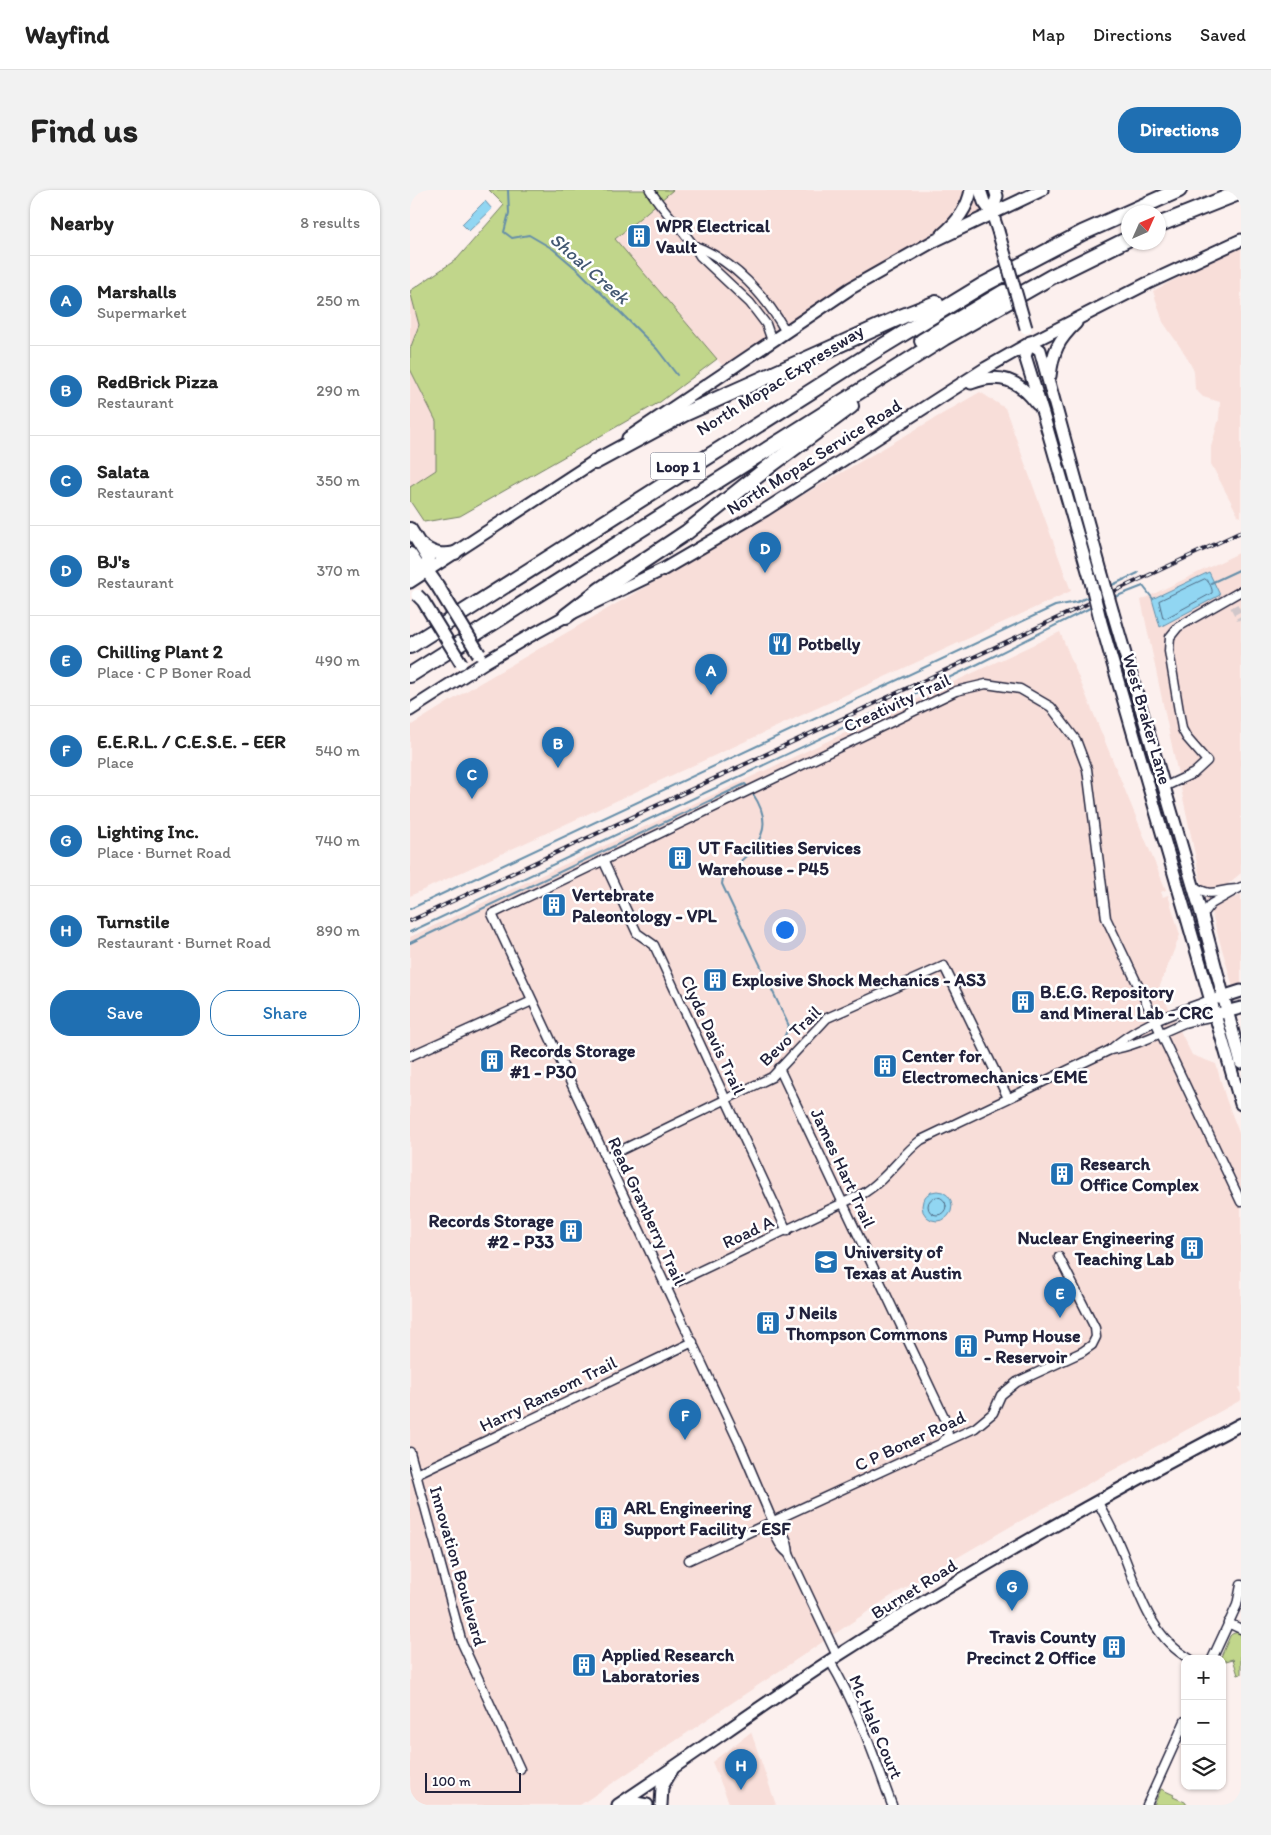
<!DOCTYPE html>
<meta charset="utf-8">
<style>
:root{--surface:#fff;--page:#f2f2f2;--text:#222;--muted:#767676;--line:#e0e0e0;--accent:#1f6fb2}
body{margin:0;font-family:Itim,sans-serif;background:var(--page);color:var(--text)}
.controls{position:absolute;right:15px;bottom:15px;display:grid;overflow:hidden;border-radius:10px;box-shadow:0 1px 4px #0004}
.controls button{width:45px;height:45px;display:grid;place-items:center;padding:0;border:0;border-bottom:1px solid var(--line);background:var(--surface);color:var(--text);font:25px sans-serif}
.compass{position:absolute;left:711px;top:15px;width:45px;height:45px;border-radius:50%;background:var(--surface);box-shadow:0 1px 4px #0004;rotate:45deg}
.scale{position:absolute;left:15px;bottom:12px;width:96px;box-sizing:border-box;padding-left:5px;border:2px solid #22223b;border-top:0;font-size:14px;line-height:18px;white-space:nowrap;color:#22223b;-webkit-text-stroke:4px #fff;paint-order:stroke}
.you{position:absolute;left:374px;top:739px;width:18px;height:18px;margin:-12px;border:4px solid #fff;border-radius:50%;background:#1a73e8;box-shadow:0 0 0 8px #1a73e833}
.badge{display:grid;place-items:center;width:32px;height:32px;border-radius:50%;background:var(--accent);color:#fff;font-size:16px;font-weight:700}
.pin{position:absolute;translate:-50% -41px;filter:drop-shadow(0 1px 2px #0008)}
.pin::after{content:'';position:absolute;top:26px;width:18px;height:15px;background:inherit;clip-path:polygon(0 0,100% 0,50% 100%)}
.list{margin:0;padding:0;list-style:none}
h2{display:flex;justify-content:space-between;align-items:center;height:65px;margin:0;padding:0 20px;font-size:21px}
h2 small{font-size:16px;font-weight:400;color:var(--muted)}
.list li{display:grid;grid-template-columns:32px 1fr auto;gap:15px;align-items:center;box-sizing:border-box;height:90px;padding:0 20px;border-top:1px solid var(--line)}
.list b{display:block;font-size:19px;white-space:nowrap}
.list p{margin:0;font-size:16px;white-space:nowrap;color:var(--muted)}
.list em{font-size:16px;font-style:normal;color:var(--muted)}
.actions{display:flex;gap:10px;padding:15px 20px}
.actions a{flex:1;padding:11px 0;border:1px solid var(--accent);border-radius:20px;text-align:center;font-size:18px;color:var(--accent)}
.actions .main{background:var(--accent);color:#fff}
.icon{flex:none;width:28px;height:28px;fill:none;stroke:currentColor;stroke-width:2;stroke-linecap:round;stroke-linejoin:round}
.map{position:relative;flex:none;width:831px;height:1615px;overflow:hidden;border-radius:20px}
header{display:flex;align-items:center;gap:30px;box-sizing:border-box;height:70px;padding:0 25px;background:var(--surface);border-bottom:1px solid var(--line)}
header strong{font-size:24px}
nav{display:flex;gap:28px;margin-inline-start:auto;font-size:18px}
.intro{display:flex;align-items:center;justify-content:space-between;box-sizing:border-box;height:120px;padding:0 30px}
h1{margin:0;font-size:35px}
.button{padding:12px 22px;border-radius:20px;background:var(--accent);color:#fff;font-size:18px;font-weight:700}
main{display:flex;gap:30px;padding:0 30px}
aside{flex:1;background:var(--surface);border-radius:20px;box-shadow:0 1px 4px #0004}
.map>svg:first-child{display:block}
.built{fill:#f8ded9}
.green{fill:#c1d68b;stroke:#727c63}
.water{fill:#91d6f2;stroke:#658ea9}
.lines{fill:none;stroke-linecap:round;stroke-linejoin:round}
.shore{stroke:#4e6a84;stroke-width:1}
.stream{stroke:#658ea9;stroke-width:2}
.street-tunnel{stroke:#d0c7ca;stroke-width:8;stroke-dasharray:8 4;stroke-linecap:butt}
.street-casing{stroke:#22223b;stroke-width:11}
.secondary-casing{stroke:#22223b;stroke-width:15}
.primary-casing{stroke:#22223b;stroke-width:16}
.highway-casing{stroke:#22223b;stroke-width:18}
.street{stroke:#fff;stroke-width:8}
.secondary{stroke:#fff;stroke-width:11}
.primary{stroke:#fff;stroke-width:12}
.highway{stroke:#fff;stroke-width:14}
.rail-casing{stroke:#22223b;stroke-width:4}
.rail{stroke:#fff;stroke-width:2;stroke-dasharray:5.5;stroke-linecap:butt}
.secondary-bridge-casing{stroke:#22223b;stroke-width:15;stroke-linecap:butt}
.primary-bridge-casing{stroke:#22223b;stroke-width:16;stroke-linecap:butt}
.secondary-bridge{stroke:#fff;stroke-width:11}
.primary-bridge{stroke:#fff;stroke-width:12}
.labels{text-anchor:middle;stroke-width:5;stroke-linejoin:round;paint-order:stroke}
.shield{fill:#fff;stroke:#646476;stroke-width:1}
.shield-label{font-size:16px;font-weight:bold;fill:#22223b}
.poi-label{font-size:18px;font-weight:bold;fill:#22223b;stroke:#fff;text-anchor:start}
.street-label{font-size:18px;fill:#22223b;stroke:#fff}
.water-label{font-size:19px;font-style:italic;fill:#435872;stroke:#fff}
</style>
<header>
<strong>Wayfind</strong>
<nav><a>Map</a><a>Directions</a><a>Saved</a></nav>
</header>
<div class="intro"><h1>Find us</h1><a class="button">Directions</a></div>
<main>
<aside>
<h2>Nearby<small>8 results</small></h2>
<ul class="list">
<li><span class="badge">A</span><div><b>Marshalls</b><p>Supermarket</p></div><em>250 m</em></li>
<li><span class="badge">B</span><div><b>RedBrick Pizza</b><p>Restaurant</p></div><em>290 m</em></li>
<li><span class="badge">C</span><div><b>Salata</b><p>Restaurant</p></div><em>350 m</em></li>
<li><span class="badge">D</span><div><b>BJ's</b><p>Restaurant</p></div><em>370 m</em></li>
<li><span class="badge">E</span><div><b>Chilling Plant 2</b><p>Place · C P Boner Road</p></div><em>490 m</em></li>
<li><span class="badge">F</span><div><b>E.E.R.L. / C.E.S.E. - EER</b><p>Place</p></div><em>540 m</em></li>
<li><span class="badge">G</span><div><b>Lighting Inc.</b><p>Place · Burnet Road</p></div><em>740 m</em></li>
<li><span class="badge">H</span><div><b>Turnstile</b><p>Restaurant · Burnet Road</p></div><em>890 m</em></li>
</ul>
<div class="actions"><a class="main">Save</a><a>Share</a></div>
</aside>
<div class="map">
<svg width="831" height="1615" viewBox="0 0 831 1615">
<rect width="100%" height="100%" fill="#fcf0ee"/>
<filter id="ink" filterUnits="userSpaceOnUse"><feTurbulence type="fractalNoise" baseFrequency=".02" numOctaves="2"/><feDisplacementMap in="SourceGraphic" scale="10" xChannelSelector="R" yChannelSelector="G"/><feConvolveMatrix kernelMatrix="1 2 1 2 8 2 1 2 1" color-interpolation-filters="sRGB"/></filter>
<g filter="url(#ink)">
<!-- built -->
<g class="built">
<path d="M240,0H585L582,23L524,51L318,182L205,49L249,12Z"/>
<path d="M831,56V326L829,327L801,274V257L809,229L810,212L793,207L785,199L784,181L775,164L753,132L743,101L826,57Z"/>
<path d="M0,101L9,135L0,159Z"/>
<path d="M0,179L26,231V280L0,297Z"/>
<path d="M570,202L595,218L661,401L0,706V536L58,500Z"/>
<path d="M831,362V683L797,712L790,688L731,410Z"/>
<path d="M650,442L756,700L751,702L753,707L758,705L770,745L749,798L782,865L806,874L816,909L831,948V1197L828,1198L831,1204V1210L603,1335L478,1408L170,1615H0V747Z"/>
<path d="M831,705V794L823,797L800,718Z"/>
<path d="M341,1542L366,1615H320L302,1572Z"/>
</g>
<!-- green -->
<g class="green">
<path d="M79,0H263L205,49L307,169L250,212L50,326L14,332L0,311V297L26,280V231L0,179V159L9,135L0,101L47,69L94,15Z"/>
<path d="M828,1442L831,1443V1484L828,1485L823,1469L816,1471L810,1469L820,1446L822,1444Z"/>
<path d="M751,1599L764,1605L763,1607L775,1612L777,1615H744Z"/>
</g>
<!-- water -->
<g class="water">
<path d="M75,11L82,19L59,41L52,34Z"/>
<path d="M799,382L810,405L750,437L742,409Z"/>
<circle cx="527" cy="1016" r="15"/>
</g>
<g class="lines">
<!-- shore -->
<g class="shore">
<path d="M795,389C799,391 803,399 802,403L756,428H753L749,411Z"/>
<circle cx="527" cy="1016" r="9"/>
</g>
<!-- stream -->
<g class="stream">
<path d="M98,0L99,23L94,42L102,48L119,45L143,59L169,81L247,159L267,185"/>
<path d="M801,393L831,379"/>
<path d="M700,396L728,383"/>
<path d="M702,408L733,396L743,409"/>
<path d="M343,604C370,644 340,661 313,688L312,694L379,836L370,857"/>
<path d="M0,719L645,416L667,412L680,406"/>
<path d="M0,742L568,474L682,417"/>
<path d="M0,753L335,594L337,596"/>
</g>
<!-- street-tunnel -->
<path class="street-tunnel" d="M824,416L831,429"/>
<defs>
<g id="street">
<path d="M240,0C254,23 277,42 290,66L340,113L356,134L362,151"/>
<path d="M285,56C324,71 356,106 376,142"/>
<path d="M754,597L784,583L797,571L777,548L772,539L759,461L760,447L768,437L831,401"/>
<path d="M193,670L227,743L244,755L377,1041"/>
<path d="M782,695C805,710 804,699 827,699"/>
<path d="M792,726L801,714L831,697"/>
<path d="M700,860C728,834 765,823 800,810"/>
<path d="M0,866L122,811"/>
<path d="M369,878L536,1231L538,1245L533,1252"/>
<path d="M195,968L362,887L417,828L534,776L598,908"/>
<path d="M256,1097L454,1003C477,989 490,966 511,950L700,860C726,856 750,843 774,833C784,830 795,828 805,826"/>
<path d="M0,1262L52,1453L110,1579"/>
<path d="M6,1284L283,1152"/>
<path d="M688,1312C696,1328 705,1344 712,1361C728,1400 740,1447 780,1469"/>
<path d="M363,1332C374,1342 378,1350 379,1364"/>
<path d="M279,1370L565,1238L583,1223L591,1205L607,1192L672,1162L682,1155L686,1147L685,1138L649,1067"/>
<path d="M818,1433L831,1439"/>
<path d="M427,1466L379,1364C368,1355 365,1346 363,1332L331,1257L82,724L546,501L576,494L610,499L641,517L666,550L677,579L696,728L831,1012"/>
<path d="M802,1469L827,1415L831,1395"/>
<path d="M420,1471C447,1516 464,1566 482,1615"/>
<path d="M737,1615L775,1531"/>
</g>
<g id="secondary">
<path d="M570,0L574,12L582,23L588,41"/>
<path d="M582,23L587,6L585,0"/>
<path d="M533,44C546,33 558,17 561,0"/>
<path d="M620,152L615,166L633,224L680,388"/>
<path d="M620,153L630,160L691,381"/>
<path d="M640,186C643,161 648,150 666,133"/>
<path d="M561,193C590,182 609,190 627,214"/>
<path d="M218,248L441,98L524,51L632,0"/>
<path d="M0,392L191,267"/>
<path d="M703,423L792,726L831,873"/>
<path d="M690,429L831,914"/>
<path d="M0,520L75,472L116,448L156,426L254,379L355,320L576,178L620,153L738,93L831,50"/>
<path d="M809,808L831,801"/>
<path d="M811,823L831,818"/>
<path d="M211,1614L226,1613L237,1615"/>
<path d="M208,1615C282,1566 353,1514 427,1466C558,1382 694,1306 831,1234"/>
<path d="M251,1615L252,1597L262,1580"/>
</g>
<g id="primary">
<path d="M0,339L18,368L17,381"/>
<path d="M11,355C22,364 32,366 45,363"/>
<path d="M0,364L8,376L17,381L27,395"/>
<path d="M0,372V386"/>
</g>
<g id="highway">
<path d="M748,35L831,2"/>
<path d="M512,151L594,102"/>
<path d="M185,272L274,224L493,126L526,113"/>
<path d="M156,426L191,399L277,342L361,275L441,216"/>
<path d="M0,456L463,162L573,95L672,43L769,0"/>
<path d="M0,485L534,148L641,87L718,49"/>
</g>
</defs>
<!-- street casing -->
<use href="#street" class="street-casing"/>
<!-- secondary casing -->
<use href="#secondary" class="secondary-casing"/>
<!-- primary casing -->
<use href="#primary" class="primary-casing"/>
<!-- highway casing -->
<use href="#highway" class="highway-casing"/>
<!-- street -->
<use href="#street" class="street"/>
<!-- secondary -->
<use href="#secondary" class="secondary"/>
<!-- primary -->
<use href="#primary" class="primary"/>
<!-- highway -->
<use href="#highway" class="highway"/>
<defs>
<path id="rail" d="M0,731L831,342"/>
</defs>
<!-- rail casing -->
<use href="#rail" class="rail-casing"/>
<!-- rail -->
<use href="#rail" class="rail"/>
<defs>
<g id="secondary-bridge">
<path d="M588,41L616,138"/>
<path d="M691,381L703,423"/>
<path d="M680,388L690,429"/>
<path d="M7,405L13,411L51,473"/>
</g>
<path id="primary-bridge" d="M27,395L69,464"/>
</defs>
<!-- secondary-bridge casing -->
<use href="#secondary-bridge" class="secondary-bridge-casing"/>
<!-- primary-bridge casing -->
<use href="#primary-bridge" class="primary-bridge-casing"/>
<!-- secondary-bridge -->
<use href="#secondary-bridge" class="secondary-bridge"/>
<!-- primary-bridge -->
<use href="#primary-bridge" class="primary-bridge"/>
</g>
</g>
<!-- icons -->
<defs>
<symbol id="building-square" viewBox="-11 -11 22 22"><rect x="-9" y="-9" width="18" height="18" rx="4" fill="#1f6fb2" stroke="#fff"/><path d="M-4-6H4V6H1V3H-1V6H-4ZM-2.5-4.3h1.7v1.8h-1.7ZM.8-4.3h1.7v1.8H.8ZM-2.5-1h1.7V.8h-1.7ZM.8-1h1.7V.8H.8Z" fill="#fff"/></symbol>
<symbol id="restaurant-square" viewBox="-11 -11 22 22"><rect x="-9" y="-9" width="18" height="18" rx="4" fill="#1f6fb2" stroke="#fff"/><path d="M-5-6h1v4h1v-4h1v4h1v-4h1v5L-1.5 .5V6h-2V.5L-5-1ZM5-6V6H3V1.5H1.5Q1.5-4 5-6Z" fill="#fff"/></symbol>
<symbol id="university-square" viewBox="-11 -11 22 22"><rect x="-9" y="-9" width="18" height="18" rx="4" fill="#1f6fb2" stroke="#fff"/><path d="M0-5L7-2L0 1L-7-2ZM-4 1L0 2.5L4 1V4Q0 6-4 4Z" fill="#fff"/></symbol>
</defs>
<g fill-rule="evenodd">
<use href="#building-square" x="215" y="32" width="28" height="28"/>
<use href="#restaurant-square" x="356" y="440" width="28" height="28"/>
<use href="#building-square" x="256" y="654" width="28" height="28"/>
<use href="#building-square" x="130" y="701" width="28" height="28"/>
<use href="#building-square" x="291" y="776" width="28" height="28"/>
<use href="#building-square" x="599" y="798" width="28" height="28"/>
<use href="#building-square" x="68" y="857" width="28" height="28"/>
<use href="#building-square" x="461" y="862" width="28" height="28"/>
<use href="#building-square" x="638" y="970" width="28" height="28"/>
<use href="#building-square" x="147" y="1027" width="28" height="28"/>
<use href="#building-square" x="768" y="1044" width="28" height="28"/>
<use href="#university-square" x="402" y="1058" width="28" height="28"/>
<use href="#building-square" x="344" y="1119" width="28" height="28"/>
<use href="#building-square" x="542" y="1142" width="28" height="28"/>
<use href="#building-square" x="182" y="1314" width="28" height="28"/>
<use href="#building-square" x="690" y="1443" width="28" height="28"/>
<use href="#building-square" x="160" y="1461" width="28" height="28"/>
</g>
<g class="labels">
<!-- shield labels -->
<rect class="shield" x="240.5" y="262.5" width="55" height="27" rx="4"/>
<g class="shield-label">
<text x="268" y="282">Loop 1</text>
</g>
<!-- poi labels -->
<g class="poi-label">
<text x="246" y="42">WPR Electrical<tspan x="246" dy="21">Vault</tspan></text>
<text x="388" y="460">Potbelly</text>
<text x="288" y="664">UT Facilities Services<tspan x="288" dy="21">Warehouse - P45</tspan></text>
<text x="162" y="711">Vertebrate<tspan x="162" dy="21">Paleontology - VPL</tspan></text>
<text x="322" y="796">Explosive Shock Mechanics - AS3</text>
<text x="630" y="808">B.E.G. Repository<tspan x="630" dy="21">and Mineral Lab - CRC</tspan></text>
<text x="100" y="867">Records Storage<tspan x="100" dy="21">#1 - P30</tspan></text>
<text x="492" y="872">Center for<tspan x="492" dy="21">Electromechanics - EME</tspan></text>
<text x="670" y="980">Research<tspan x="670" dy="21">Office Complex</tspan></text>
<text x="144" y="1037" text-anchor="end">Records Storage<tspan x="144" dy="21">#2 - P33</tspan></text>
<text x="764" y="1054" text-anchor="end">Nuclear Engineering<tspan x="764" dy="21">Teaching Lab</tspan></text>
<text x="434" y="1068">University of<tspan x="434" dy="21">Texas at Austin</tspan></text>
<text x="376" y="1129">J Neils<tspan x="376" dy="21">Thompson Commons</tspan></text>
<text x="574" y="1152">Pump House<tspan x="574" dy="21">- Reservoir</tspan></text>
<text x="214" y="1324">ARL Engineering<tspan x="214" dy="21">Support Facility - ESF</tspan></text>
<text x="686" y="1453" text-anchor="end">Travis County<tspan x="686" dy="21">Precinct 2 Office</tspan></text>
<text x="192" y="1471">Applied Research<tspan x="192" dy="21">Laboratories</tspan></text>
</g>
<!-- street labels -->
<g class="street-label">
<text transform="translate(370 190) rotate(-32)" y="6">North Mopac Expressway</text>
<text transform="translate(404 267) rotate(-32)" y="6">North Mopac Service Road</text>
<text transform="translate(487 513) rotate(-25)" y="6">Creativity Trail</text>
<text transform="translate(737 529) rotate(74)" y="6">West Braker Lane</text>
<text transform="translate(303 845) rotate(65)" y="6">Clyde Davis Trail</text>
<text transform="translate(380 846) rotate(-44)" y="6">Bevo Trail</text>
<text transform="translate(433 978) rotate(65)" y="6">James Hart Trail</text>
<text transform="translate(237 1021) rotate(65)" y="6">Read Granberry Trail</text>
<text transform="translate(338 1042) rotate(-25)" y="6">Road A</text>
<text transform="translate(138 1204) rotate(-26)" y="6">Harry Ransom Trail</text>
<text transform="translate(500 1251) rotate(-25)" y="6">C P Boner Road</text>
<text transform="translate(48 1376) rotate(74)" y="6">Innovation Boulevard</text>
<text transform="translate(504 1399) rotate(-32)" y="6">Burnet Road</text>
<text transform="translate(466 1537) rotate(67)" y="6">Mc Hale Court</text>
</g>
<!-- water labels -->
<g class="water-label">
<text transform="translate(180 78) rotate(41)" y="7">Shoal Creek</text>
</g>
</g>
</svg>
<div class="controls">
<button>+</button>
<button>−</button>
<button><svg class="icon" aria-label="layers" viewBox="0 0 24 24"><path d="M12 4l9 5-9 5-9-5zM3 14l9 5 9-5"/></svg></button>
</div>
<svg class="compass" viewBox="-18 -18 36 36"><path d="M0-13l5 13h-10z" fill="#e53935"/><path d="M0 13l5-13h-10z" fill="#767676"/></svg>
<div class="scale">100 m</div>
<div class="you"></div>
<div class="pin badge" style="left:301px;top:505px">A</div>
<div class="pin badge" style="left:148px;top:578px">B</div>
<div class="pin badge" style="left:62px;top:609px">C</div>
<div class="pin badge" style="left:355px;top:383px">D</div>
<div class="pin badge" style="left:650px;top:1128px">E</div>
<div class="pin badge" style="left:275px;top:1250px">F</div>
<div class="pin badge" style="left:602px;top:1421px">G</div>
<div class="pin badge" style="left:331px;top:1600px">H</div>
</div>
</main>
